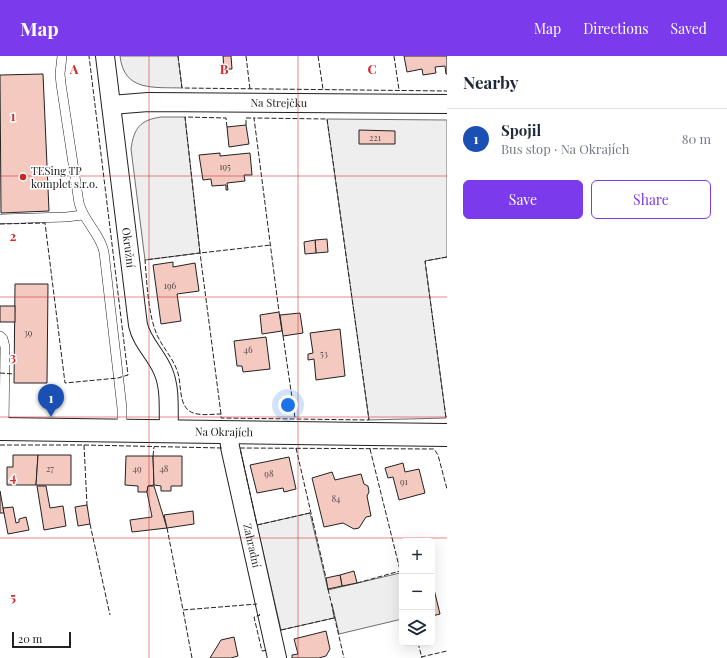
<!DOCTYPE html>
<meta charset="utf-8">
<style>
:root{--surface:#fff;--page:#f2f2f3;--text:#1f2937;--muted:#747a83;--line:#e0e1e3;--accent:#7c3aed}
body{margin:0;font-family:"Playfair Display",serif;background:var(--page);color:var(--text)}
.controls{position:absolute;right:12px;bottom:12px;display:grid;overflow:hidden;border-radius:6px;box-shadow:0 4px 16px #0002}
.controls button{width:36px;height:36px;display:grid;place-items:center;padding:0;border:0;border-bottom:1px solid var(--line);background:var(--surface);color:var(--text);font:20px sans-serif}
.scale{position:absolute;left:12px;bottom:10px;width:59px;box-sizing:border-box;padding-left:4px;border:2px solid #222;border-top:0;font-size:11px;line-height:14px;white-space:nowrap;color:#222;-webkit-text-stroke:3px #fff;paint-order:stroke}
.you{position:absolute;left:288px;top:349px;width:14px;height:14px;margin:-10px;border:3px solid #fff;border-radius:50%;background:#1a73e8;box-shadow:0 0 0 6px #1a73e833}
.badge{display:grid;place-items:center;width:26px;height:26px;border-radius:50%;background:var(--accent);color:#fff;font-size:13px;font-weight:700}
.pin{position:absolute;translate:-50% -33px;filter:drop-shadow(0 1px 2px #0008)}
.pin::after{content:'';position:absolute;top:21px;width:14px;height:12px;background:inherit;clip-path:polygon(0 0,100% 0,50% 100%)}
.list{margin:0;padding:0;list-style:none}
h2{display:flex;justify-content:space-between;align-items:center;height:52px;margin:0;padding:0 16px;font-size:17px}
h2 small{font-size:13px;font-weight:400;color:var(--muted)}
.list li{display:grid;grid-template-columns:26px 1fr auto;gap:12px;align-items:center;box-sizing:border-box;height:60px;padding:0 16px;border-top:1px solid var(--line)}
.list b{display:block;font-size:15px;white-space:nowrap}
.list p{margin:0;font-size:13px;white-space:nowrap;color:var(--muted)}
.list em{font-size:13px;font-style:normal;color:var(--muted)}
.actions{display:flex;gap:8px;padding:12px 16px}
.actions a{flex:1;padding:9px 0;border:1px solid var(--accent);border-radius:6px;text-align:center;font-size:14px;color:var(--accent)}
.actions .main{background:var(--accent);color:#fff}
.icon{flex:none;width:22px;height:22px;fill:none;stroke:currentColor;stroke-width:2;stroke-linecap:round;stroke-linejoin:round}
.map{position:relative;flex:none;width:447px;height:602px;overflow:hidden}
header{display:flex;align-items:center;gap:24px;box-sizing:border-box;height:56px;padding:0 20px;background:var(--accent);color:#fff}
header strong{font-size:19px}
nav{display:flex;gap:22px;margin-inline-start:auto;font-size:14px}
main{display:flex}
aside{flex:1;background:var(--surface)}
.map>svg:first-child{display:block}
.green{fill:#eee;stroke:#6f6f6f}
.building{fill:#f3c9c0;stroke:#222}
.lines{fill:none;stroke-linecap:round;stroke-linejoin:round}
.lane-casing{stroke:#222;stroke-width:10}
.street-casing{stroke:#222;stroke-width:20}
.secondary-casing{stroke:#222;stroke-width:24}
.lane{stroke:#fff;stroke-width:9}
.street{stroke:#fff;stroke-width:18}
.secondary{stroke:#fff;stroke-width:22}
.fence{stroke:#222;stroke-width:1;stroke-dasharray:5 2;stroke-linecap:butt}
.grid{fill:none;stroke:#d62828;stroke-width:1;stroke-opacity:0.55}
.poi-dot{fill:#c62828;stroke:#fff;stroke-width:1.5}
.labels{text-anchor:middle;stroke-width:3;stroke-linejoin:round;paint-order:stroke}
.number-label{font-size:9px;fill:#564c4a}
.street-label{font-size:11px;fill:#222;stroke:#fff}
.poi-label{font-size:11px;fill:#222;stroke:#fff;text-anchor:start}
.grid-label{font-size:13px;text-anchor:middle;font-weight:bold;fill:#d62828;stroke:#fff;stroke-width:3;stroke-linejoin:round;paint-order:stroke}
</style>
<header>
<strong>Map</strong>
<nav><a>Map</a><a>Directions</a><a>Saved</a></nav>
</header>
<main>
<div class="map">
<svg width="447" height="602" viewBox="0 0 447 602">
<rect width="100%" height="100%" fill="#fff"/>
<!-- green -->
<g class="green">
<path d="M120,0H178L182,32C154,31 124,36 120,0Z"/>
<path d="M161,61H185L200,197L145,204L131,93C134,72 140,64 161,61Z"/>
<path d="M327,63L447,64V201L425,205L446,362L369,364Z"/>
<path d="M310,457L328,534L400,517L402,526V563L339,578L332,548L334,562L281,574L257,469Z"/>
</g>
<!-- building -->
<g class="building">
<path d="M223,0H231L232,13H224Z"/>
<path d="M404,0H447V18H446L445,10L435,11L436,17L423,19L422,13L407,16Z"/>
<path d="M43,18L49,155L1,157L0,19Z"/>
<path d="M246,69L249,88L229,91L227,71Z"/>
<path d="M359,74L395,75V88H359Z"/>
<path d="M220,97V100L250,97L252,119H244L245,125L227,127L228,134H226V129L212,130L211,123L203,124L199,99Z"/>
<path d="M327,183L328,196L316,197L315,184Z"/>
<path d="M315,184L316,197L305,198L304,186Z"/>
<path d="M173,206V211L195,207L199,235L177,238L181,265L161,268L153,209Z"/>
<path d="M15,228H48L47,327H14Z"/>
<rect x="0" y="250" width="15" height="16"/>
<path d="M279,256L282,275L262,278L260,259Z"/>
<path d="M300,257L303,277L283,280L280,259Z"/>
<path d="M340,273L345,320L316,324L314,303L308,304V298L313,297L310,277Z"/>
<path d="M266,281L270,313L243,316L242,310H237L234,285Z"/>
<path d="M13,399H38L36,429H7V411H13Z"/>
<path d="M38,399H71V429H36Z"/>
<path d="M126,400H153L154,429L148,430L147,436H138V430L125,429Z"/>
<path d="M153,400H182V430H171V435H161V430L154,429Z"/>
<path d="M289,401L296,433L284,436L283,432L257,437L250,409Z"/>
<path d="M403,407L405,416L419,413L425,437L399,444L393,421L388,422L385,412Z"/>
<path d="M332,416L335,424L361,418L364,428L368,430L369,436L367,440L371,460L366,461L359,472L354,473L343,467L324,471L312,422Z"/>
<path d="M37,430H46L50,452L63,450L66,470L44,474Z"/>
<path d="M148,430H154L167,472L132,476L130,464L152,461L147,436Z"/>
<path d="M0,435L4,457H0Z"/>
<path d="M87,449L90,468L78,470L75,451Z"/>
<path d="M13,451L16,467L19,466V463L26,461L29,474L8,478L3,452Z"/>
<path d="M193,455L194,468L167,472L164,459Z"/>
<path d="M354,515L357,527L342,530L340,519Z"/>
<path d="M340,519L342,530L328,533L326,522Z"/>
<path d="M432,525L440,558L432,560Z"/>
<path d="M326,575L330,593L326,600L319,602H292V599L298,598L294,583Z"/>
<path d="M234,581L238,600L231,602H210L221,584Z"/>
</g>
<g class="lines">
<defs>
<g id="lane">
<path d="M62,0L60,18L61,28L79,147C84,166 100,177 104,196L122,352V375"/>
<path d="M0,163L66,161L83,159"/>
<path d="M0,280L3,283L5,291L4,373"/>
</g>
<g id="street">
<path id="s1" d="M105,0L138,269C142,287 156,298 163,315C171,333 168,356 169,376"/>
<path id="s2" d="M111,49L148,46L447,48"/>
<path id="s3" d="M229,376L230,391L277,602"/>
</g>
<g id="secondary">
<path id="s4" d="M0,373L447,379"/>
</g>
</defs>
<!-- lane casing -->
<use href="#lane" class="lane-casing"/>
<!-- street casing -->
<use href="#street" class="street-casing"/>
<!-- secondary casing -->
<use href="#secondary" class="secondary-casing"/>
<!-- lane -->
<use href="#lane" class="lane"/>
<!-- street -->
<use href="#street" class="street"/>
<!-- secondary -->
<use href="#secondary" class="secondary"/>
<!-- fence -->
<g class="fence">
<path d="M178,0L182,32L447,35"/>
<path d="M246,0L250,33"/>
<path d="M318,0L323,33"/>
<path d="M394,0L399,34"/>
<path d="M246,69V62H254"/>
<path d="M227,71L226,62L185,61L200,197L271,189"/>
<path d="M0,168L45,167L65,327L118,322L128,319L89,0"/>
<path d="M447,201L425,205L446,362H447"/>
<path d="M283,280L295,362"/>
<path d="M0,317L14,318"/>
<path d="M221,358L200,197L145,204C147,228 148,258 157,279C163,292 172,301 177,314C182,327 178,344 188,354C196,361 211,358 221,358V362L369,364L327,63L254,62L279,256"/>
<path d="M0,389H84L222,392V394"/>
<path d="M84,389L87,449"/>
<path d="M296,392L326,522"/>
<path d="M370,393L402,522"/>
<path d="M153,400L154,391"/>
<path d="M310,457L257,469L240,392L434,393L438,399L447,433"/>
<path d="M90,468L110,559"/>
<path d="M167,472L183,554"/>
<path d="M357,527L400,515"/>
<path d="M328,533L344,602"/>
<path d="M259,558L260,559L254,561L262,595L268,594"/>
<path d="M281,574L334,562"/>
<path d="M418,587L422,602"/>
<path d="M421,601L447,595"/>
<path d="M192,602L183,554L257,548"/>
</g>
</g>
<!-- grid -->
<path class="grid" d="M149,0V602M298,0V602M0,120H447M0,241H447M0,361H447M0,482H447"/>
<!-- markers -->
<circle class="poi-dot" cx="23" cy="121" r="4"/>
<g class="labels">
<!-- number labels -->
<g class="number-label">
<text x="375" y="85">221</text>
<text x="225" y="114">195</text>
<text x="170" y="233">196</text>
<text x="28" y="280">39</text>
<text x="248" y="297">46</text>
<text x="324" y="301">53</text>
<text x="50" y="416">27</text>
<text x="137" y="416">49</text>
<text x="164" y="416">48</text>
<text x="269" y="421">98</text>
<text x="404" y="429">91</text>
<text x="336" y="446">84</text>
</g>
<!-- street labels -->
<g class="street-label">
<text dy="4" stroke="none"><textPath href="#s2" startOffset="168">Na Strejčku</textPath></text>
<text dy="4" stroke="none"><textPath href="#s1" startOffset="193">Okružní</textPath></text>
<text dy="4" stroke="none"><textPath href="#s4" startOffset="224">Na Okrajích</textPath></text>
<text dy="4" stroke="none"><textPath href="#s3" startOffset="116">Zahradní</textPath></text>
</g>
<!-- poi labels -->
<g class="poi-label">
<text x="31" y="119">TESing TP<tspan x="31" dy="13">komplet s.r.o.</tspan></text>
</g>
</g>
<g class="grid-label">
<text x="74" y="18">A</text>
<text x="224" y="18">B</text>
<text x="372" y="18">C</text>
<text x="13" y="65">1</text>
<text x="13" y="185">2</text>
<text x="13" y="306">3</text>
<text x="13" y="426">4</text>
<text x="13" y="546">5</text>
</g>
</svg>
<div class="controls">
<button>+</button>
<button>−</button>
<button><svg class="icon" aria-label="layers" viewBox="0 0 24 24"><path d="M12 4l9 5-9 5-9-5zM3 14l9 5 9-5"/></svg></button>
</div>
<div class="scale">20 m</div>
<div class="you"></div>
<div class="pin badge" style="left:51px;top:361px;background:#1a4fb4">1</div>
</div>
<aside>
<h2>Nearby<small></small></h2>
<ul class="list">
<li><span class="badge" style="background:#1a4fb4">1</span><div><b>Spojil</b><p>Bus stop · Na Okrajích</p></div><em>80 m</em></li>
</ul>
<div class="actions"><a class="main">Save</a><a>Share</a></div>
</aside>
</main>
